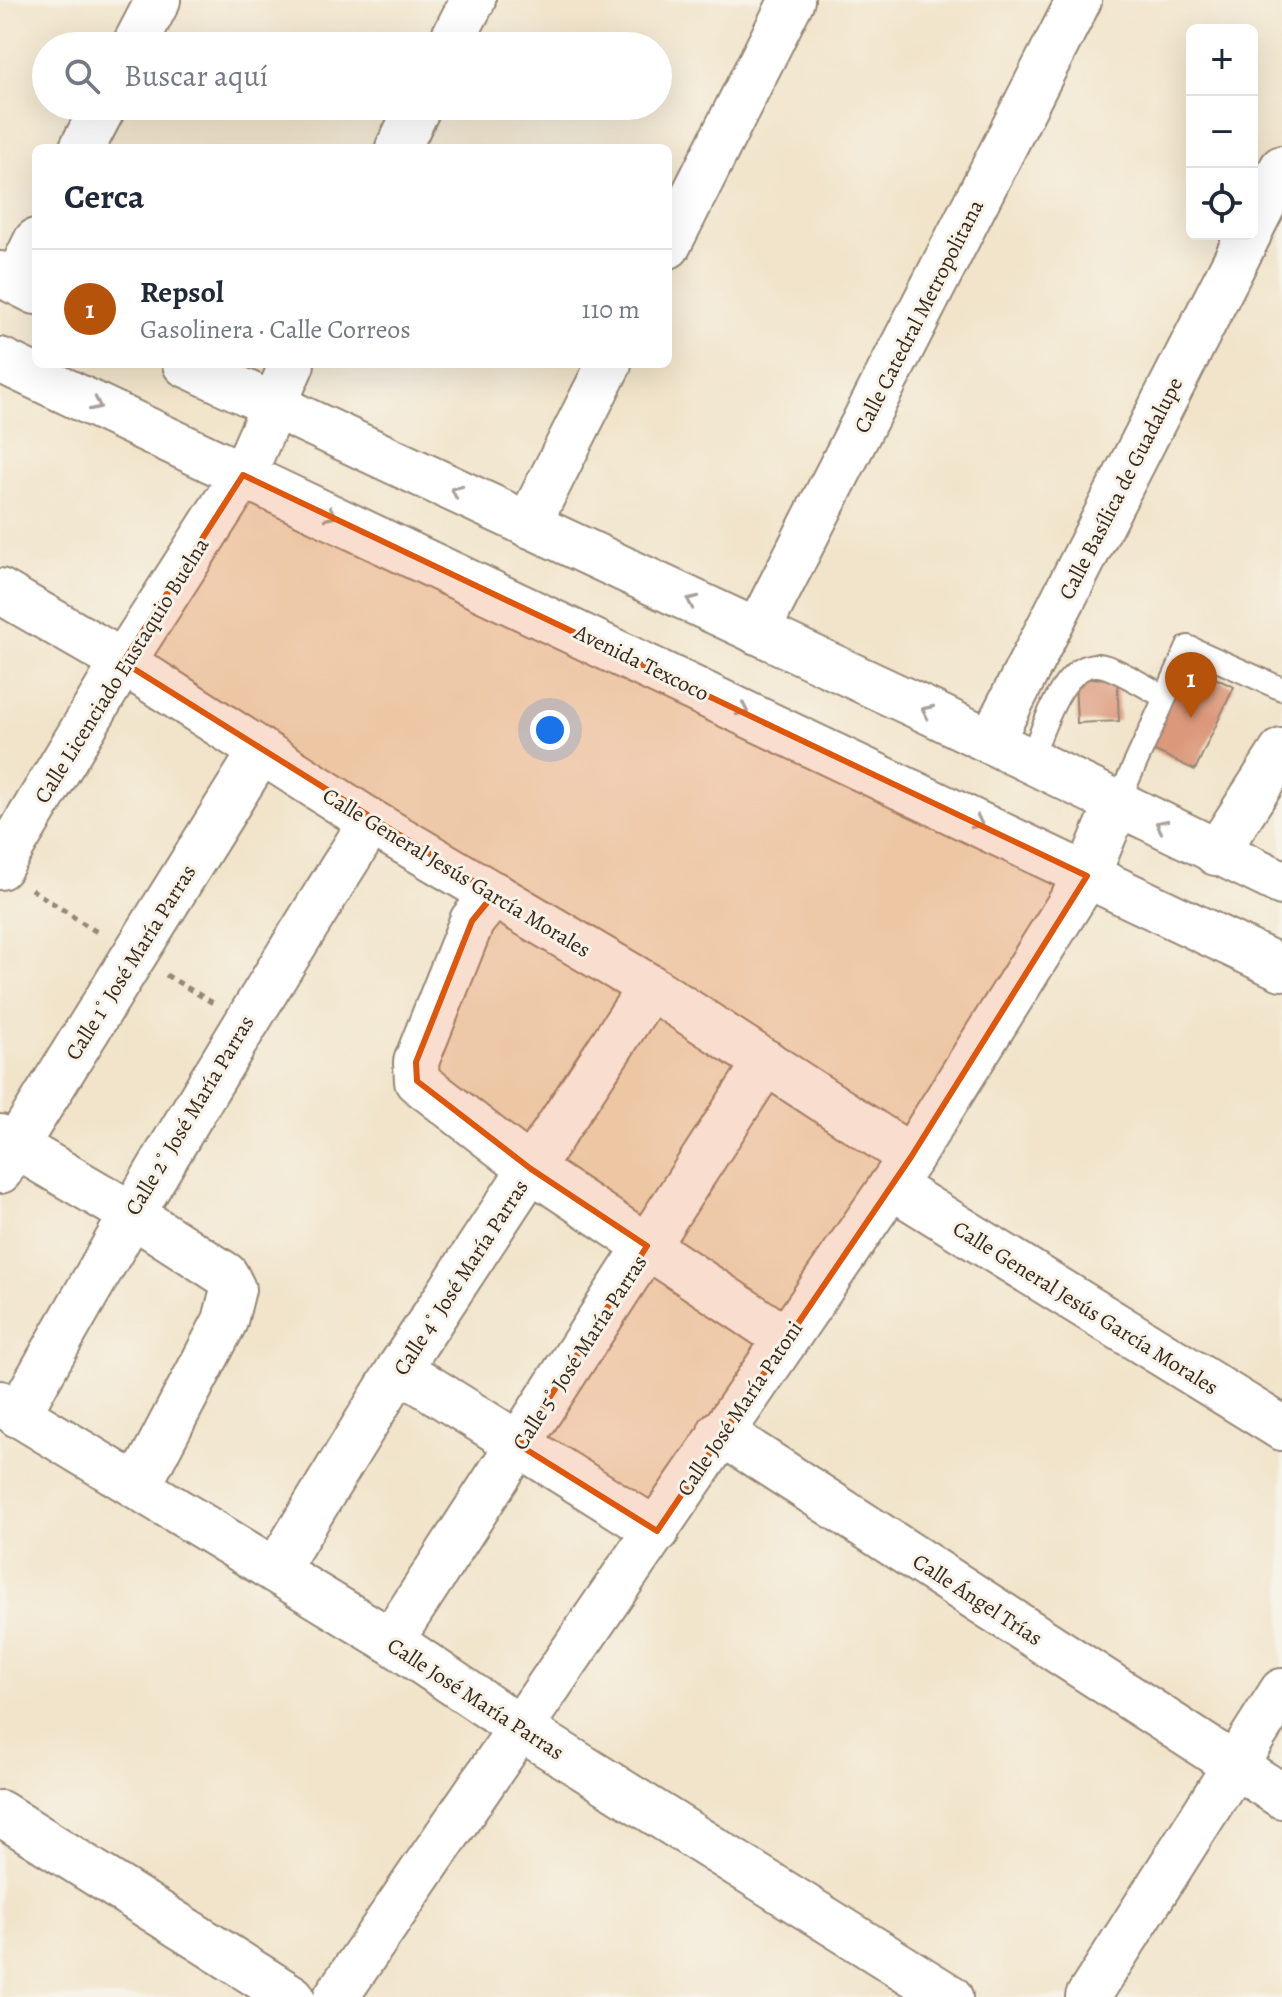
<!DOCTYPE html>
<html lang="es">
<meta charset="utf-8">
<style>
:root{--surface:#fff;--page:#f6f6f7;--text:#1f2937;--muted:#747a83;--line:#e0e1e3;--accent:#b45309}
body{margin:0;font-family:Alegreya,serif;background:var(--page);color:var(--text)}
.controls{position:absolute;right:24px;top:24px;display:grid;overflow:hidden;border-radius:12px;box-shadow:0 8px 32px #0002}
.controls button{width:72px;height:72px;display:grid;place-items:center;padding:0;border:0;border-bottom:2px solid var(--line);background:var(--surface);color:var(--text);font:40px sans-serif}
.you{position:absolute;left:550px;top:730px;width:28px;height:28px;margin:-20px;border:6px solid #fff;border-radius:50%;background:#1a73e8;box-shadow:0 0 0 12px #1a73e833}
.badge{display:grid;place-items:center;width:52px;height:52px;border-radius:50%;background:var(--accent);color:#fff;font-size:26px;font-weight:700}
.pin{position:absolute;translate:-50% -66px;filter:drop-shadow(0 2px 4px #0008)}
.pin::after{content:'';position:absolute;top:42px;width:28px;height:24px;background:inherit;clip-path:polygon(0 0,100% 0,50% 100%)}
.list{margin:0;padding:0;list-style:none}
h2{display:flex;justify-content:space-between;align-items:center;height:104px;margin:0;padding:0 32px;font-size:34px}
h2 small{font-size:26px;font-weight:400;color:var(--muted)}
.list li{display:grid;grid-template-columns:52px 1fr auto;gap:24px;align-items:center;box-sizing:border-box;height:120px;padding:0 32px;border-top:2px solid var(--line)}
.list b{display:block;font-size:30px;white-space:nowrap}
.list p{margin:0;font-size:26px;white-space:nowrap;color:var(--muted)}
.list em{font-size:26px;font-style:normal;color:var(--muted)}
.icon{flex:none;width:44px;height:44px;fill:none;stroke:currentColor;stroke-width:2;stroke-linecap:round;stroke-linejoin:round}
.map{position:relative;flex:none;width:1282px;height:1997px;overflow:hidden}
.search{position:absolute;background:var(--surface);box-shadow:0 8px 32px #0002;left:32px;top:32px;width:640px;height:88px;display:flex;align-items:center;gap:20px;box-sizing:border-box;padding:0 28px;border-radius:44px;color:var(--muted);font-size:30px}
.panel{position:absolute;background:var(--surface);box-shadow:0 8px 32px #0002;left:32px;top:144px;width:640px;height:224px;border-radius:12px}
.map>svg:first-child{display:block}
.building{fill:#dc987a}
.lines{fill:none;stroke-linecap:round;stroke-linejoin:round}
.lane-casing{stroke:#968774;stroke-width:26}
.street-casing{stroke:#968774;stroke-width:48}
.secondary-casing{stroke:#968774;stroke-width:48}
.path{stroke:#968774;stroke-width:5;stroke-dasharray:6 6;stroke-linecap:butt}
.lane{stroke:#fff;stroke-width:22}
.street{stroke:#fff;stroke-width:44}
.secondary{stroke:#fff;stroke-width:44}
.oneway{stroke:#a79f9a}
.marked{fill:#df570d;fill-opacity:0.2;stroke:#df570d;stroke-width:6;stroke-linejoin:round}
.labels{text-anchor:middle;stroke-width:6;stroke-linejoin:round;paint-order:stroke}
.street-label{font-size:22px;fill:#3b2a1e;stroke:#f7f3e8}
</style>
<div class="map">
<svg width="1282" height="1997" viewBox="0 0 1282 1997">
<rect width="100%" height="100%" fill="#f7f3e8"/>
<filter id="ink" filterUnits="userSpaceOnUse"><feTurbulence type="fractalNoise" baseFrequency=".0125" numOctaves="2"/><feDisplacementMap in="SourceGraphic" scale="16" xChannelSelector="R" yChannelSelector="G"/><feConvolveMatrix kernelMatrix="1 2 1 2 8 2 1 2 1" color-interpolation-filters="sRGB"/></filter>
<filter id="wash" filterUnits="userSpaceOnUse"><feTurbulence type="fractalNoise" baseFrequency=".006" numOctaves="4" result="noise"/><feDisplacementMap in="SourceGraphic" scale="32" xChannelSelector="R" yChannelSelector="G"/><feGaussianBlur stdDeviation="1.8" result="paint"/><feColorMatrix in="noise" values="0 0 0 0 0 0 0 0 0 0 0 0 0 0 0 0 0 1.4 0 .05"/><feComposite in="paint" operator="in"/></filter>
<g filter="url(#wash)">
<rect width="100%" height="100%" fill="#f1e4ca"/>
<g id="blocks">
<!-- building -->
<g class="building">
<path d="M1187,665L1234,687L1195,770L1149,748Z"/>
<path d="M1117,678L1119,721L1077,723L1075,679Z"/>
</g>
</g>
</g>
<g filter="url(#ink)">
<use href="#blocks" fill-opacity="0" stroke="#968774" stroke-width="2"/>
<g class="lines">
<defs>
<g id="lane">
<path d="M1030,760C1043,732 1061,663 1098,665C1114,666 1149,689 1165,697"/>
<path d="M1117,804L1188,647L1282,689"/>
</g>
<g id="street">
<path d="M134,46L158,0"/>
<path d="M82,148L104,106"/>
<path d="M1252,227L1282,168"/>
<path d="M668,246L792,0"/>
<path d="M16,282L36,241"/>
<path d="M528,525L609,364"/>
<path d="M0,591L123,662L371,822L650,987L911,1157"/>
<path d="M757,632L1079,0"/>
<path d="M991,741L1249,234"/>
<path d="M1216,853L1282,751"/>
<path d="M0,867L123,662L243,475"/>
<path d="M494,894L472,921L416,1062L417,1081L531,1169L785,1338"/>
<path d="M0,1137L130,1213L226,1275L233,1289L225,1321L139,1485"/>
<path d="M0,1171L260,753"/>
<path d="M891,1186L1282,1428"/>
<path d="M399,1369L657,1531"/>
<path d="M0,1403L391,1641L520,1728L950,1997"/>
<path d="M18,1415C130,1213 248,1017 371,822"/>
<path d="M720,1432L1282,1796"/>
<path d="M276,1570L399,1369L650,987"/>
<path d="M391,1641L766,1062"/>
<path d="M0,1813L292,1997"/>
<path d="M336,1997L911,1157L1087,876L1117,804"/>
<path d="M1088,1997L1282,1691"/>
</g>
<g id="secondary">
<path d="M449,46L473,0"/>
<path d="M398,148L419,106"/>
<path d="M0,274L36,292"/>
<path d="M0,360L1282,968"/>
<path d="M185,364L932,713L1282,883"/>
<path d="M243,475L292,364"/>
</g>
</defs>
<!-- lane casing -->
<use href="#lane" class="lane-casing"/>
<!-- street casing -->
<use href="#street" class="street-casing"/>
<!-- secondary casing -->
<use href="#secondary" class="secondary-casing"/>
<!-- path -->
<g class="path">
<path d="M31,889L100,934"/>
<path d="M166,975L213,1003"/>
</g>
<!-- lane -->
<use href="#lane" class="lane"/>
<!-- street -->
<use href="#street" class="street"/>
<!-- secondary -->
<use href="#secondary" class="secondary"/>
</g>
<!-- one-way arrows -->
<defs><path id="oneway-chevron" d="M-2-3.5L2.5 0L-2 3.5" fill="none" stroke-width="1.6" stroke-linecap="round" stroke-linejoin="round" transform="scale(2)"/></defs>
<g class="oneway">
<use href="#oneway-chevron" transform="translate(96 405) rotate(25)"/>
<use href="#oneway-chevron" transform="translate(456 491) rotate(-155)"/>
<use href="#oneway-chevron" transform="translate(331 515) rotate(25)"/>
<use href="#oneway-chevron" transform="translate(692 601) rotate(-155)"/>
<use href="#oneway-chevron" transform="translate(743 710) rotate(26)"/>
<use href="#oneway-chevron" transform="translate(927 711) rotate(-155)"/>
<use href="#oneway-chevron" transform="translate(978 823) rotate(26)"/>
<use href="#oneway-chevron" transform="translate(1161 825) rotate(-154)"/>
</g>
</g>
<!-- marked area -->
<path class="marked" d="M243,475L1087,876L911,1157L657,1531L519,1445L647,1246L531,1169L417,1081L416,1062L472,921L494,894L123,662Z"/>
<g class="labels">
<!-- street labels -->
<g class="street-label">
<text transform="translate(918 316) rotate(-63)" y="8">Calle Catedral Metropolitana</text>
<text transform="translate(1120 488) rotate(-63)" y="8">Calle Basílica de Guadalupe</text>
<text transform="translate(642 662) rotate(26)" y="8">Avenida Texcoco</text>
<text transform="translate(121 670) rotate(-58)" y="8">Calle Licenciado Eustaquio Buelna</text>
<text transform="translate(457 872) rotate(31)" y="8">Calle General Jesús García Morales</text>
<text transform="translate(130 962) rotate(-58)" y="8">Calle 1˚ José María Parras</text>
<text transform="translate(189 1115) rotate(-59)" y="8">Calle 2˚ José María Parras</text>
<text transform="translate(460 1277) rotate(-57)" y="8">Calle 4˚ José María Parras</text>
<text transform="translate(1086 1307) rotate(32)" y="8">Calle General Jesús García Morales</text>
<text transform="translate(579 1352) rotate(-57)" y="8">Calle 5˚ José María Parras</text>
<text transform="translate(739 1408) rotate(-56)" y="8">Calle José María Patoni</text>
<text transform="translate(978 1599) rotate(33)" y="8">Calle Ángel Trías</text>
<text transform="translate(476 1698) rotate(33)" y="8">Calle José María Parras</text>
</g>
</g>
</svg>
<div class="controls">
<button>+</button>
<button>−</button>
<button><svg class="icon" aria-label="locate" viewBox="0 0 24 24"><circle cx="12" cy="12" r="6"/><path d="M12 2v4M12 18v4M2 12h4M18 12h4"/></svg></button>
</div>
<div class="you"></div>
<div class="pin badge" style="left:1191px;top:718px">1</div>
<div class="search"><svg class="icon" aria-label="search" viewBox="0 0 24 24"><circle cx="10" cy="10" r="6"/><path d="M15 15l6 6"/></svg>Buscar aquí</div>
<section class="panel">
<h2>Cerca<small></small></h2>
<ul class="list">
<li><span class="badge">1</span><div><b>Repsol</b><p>Gasolinera · Calle Correos</p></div><em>110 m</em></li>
</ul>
</section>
</div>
